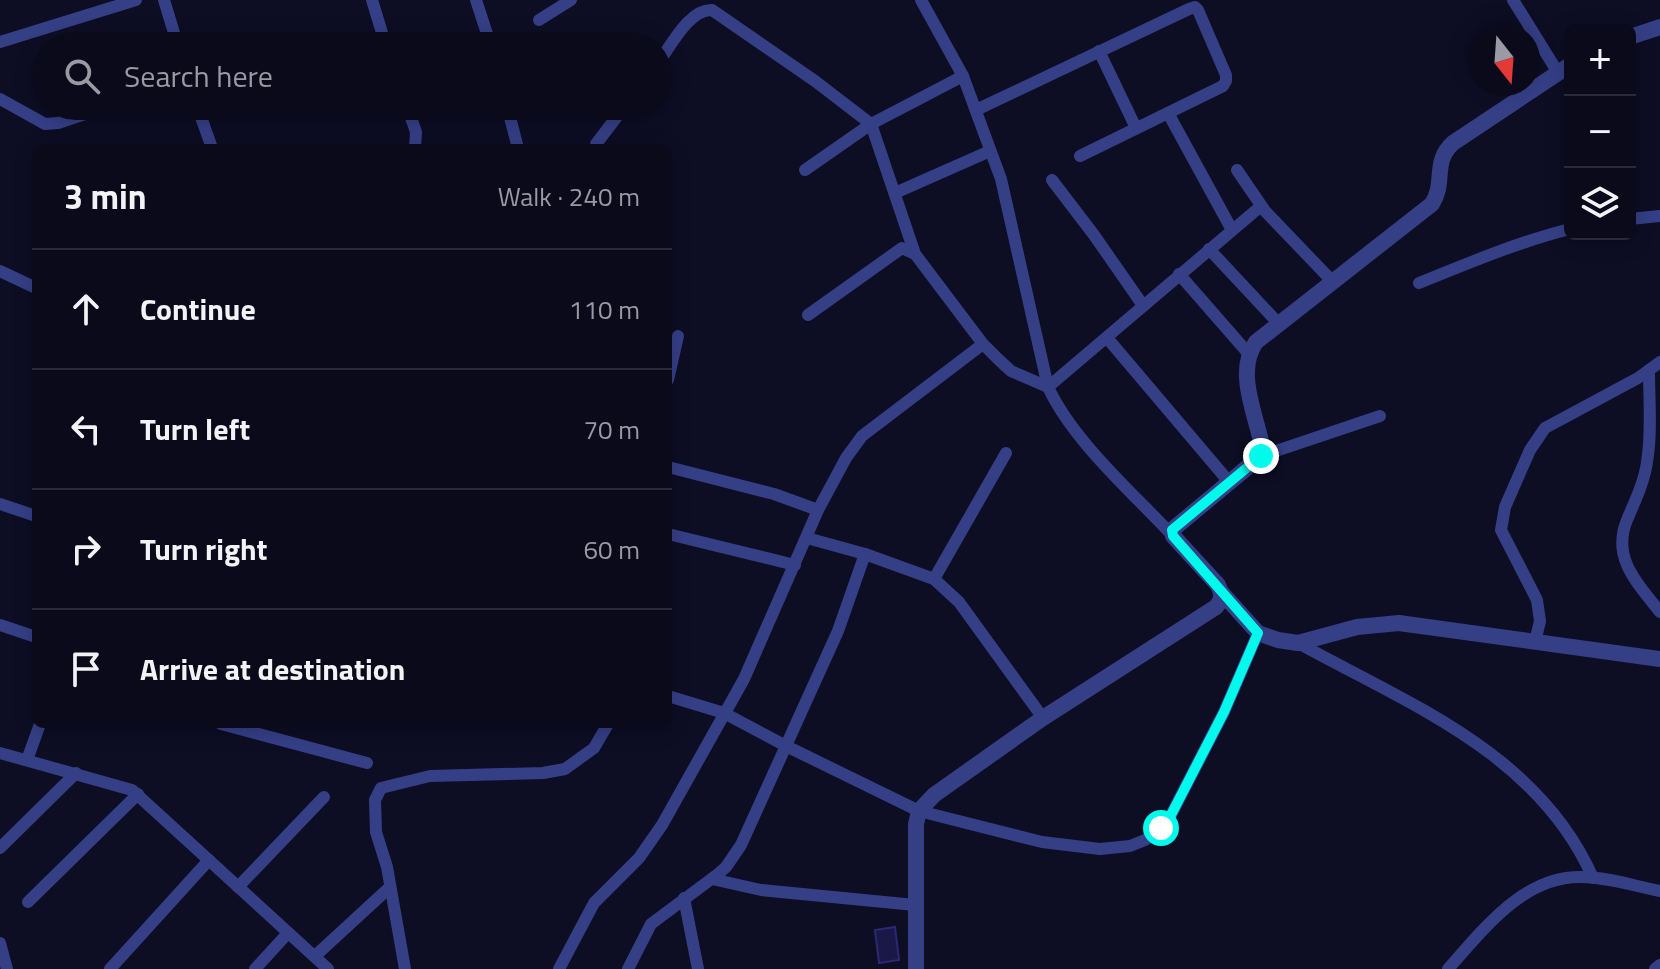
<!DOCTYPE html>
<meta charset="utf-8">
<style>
:root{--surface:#0a0a1b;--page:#131324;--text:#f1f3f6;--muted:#999aa3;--line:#2a2b3a}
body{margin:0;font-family:"Titillium Web",sans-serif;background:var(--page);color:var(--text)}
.controls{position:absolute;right:24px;top:24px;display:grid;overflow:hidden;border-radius:12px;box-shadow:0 4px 20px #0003}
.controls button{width:72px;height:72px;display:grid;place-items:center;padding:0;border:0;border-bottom:2px solid var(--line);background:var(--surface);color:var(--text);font:40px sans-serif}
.compass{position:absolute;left:1468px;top:24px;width:72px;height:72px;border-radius:50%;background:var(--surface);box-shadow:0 4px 20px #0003;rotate:163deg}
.stop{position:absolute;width:24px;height:24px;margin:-18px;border:6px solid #00fbec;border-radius:50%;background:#fff}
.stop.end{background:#00fbec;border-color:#fff;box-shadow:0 2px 8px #0008}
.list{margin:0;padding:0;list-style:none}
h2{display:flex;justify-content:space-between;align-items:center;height:104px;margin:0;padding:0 32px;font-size:34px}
h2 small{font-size:26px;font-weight:400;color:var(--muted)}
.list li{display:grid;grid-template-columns:52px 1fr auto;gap:24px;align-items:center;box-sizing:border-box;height:120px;padding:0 32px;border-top:2px solid var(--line)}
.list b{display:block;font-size:30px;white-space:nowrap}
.list em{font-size:26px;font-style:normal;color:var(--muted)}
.icon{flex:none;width:44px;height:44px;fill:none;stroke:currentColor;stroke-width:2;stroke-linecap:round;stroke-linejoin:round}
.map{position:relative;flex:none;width:1660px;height:969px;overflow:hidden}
.search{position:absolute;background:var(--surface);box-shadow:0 4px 20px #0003;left:32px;top:32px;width:640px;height:88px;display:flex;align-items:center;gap:20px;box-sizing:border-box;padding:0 28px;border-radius:44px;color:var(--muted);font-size:30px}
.panel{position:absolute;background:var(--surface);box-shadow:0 4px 20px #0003;left:32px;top:144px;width:640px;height:584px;border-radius:12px}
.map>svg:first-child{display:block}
.building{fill:#1a1846;stroke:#2b2874;stroke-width:2}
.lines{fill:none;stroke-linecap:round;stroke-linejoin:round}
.minor{stroke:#353f86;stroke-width:12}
.tertiary{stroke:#353f86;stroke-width:16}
.route{stroke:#00fbec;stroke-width:10}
</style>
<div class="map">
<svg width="1660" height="969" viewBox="0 0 1660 969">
<rect width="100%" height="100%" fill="#0d0d24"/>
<!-- building -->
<path class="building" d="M895,927L899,960L879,963L875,930Z"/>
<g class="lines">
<!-- minor -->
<g class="minor">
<path d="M164,0L178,46"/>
<path d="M372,0L386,46"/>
<path d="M476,0L491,46"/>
<path d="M921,0L963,76L1001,179L1048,387C1073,441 1132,492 1173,536"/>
<path d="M1513,0L1557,71"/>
<path d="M539,20L571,0"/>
<path d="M0,42L136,0"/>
<path d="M359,46L383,39"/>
<path d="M1099,51L1136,128"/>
<path d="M658,63C671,46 689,9 712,10L815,81L871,124L915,254L983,344L998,359L1011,371L1048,387L1261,206"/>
<path d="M0,99L45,124L58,123L109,106"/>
<path d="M197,106L212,148"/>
<path d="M407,106L416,132L415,148"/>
<path d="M507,106L518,148"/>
<path d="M976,110L1189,9L1195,7L1198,10L1226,75V81L1223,86L1080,156"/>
<path d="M1168,113L1232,230"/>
<path d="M596,144L625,106"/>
<path d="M805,170L871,124L963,76"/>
<path d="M1237,170L1265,211L1333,282"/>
<path d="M1052,180L1094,235L1142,304"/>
<path d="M895,193L990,151"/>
<path d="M1630,219L1660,216"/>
<path d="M1209,249L1279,324"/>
<path d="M0,271L36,288"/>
<path d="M1179,274L1248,353"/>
<path d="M1419,283C1469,263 1518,242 1570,229"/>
<path d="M808,315L902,248L915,254"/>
<path d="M1108,339L1230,483"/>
<path d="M1649,370C1649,400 1652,433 1647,462C1644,483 1635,501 1627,520C1611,558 1638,584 1660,612"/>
<path d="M668,380L678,336"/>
<path d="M1261,456L1380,416"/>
<path d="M668,467L774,494L818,510"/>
<path d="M0,504L36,516"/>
<path d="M668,534L795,565"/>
<path d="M807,538L865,554L934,579L959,602L1043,718"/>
<path d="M934,579L1006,453"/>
<path d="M0,625L36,637"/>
<path d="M1535,642L1540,621L1537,600L1501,530L1505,507L1530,450L1545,428L1638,378L1660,362"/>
<path d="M1298,643C1409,704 1539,754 1593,878"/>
<path d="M668,696L724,713L786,746L919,811L1042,842L1100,849L1130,846L1145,840L1161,828L1171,815L1224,712L1258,633"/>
<path d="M221,724L367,763"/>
<path d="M0,753L132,790L328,969"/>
<path d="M27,760L40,724"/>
<path d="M0,848L76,773"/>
<path d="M712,879L761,890L915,905"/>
<path d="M238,887L324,797"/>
<path d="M684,898L698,969"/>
<path d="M28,902L138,794"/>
<path d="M0,943L7,969"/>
<path d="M315,956L389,888"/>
<path d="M110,969L209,860"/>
<path d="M255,969L288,933"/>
<path d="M405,969L387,867L376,832L375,800L381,788L430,776L543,773L565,769L594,748L608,724"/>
<path d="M559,969L594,903L639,858L662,825L744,679L818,510L846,458L862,436L983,344"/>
<path d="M628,969L651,924L718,874L726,867L741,845L838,631L865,554"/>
<path d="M1448,969C1483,930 1523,876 1581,877C1607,877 1634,886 1660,891"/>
<path d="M1655,969L1660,965"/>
</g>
<!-- tertiary -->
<g class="tertiary">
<path d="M1630,37L1660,27"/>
<path d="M1222,593L1258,633L1278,640L1298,643L1357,627L1399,623L1660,659"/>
<path d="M916,969V824L919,811L934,795L1043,718L1216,607C1223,599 1222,594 1218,585L1173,536L1172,530L1261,456L1262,446C1256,414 1235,372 1256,342L1432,204C1446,182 1432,162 1453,143L1570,65"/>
</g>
</g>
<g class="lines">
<!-- route -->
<path class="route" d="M1161,828L1171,815L1224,712L1258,633L1173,536L1172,530L1261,456"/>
</g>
</svg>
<div class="controls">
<button>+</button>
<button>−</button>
<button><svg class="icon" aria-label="layers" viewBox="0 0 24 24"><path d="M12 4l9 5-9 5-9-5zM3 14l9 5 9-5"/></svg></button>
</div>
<svg class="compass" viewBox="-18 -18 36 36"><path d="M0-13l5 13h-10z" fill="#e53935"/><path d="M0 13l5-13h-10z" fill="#999aa3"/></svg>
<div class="stop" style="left:1161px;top:828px"></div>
<div class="stop end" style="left:1261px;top:456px"></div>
<div class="search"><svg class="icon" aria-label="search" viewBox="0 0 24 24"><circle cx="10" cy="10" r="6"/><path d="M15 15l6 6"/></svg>Search here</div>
<section class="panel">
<h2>3 min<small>Walk · 240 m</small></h2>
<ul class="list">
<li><svg class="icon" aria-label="ahead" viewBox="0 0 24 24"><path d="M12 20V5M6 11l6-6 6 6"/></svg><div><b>Continue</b></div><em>110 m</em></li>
<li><svg class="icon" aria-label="left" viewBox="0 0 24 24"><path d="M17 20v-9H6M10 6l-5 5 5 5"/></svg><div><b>Turn left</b></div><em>70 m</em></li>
<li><svg class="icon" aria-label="right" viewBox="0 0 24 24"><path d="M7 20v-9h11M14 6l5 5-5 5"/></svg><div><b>Turn right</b></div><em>60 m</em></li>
<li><svg class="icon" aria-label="arrive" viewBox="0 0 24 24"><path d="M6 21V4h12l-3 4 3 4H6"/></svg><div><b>Arrive at destination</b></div></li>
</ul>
</section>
</div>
